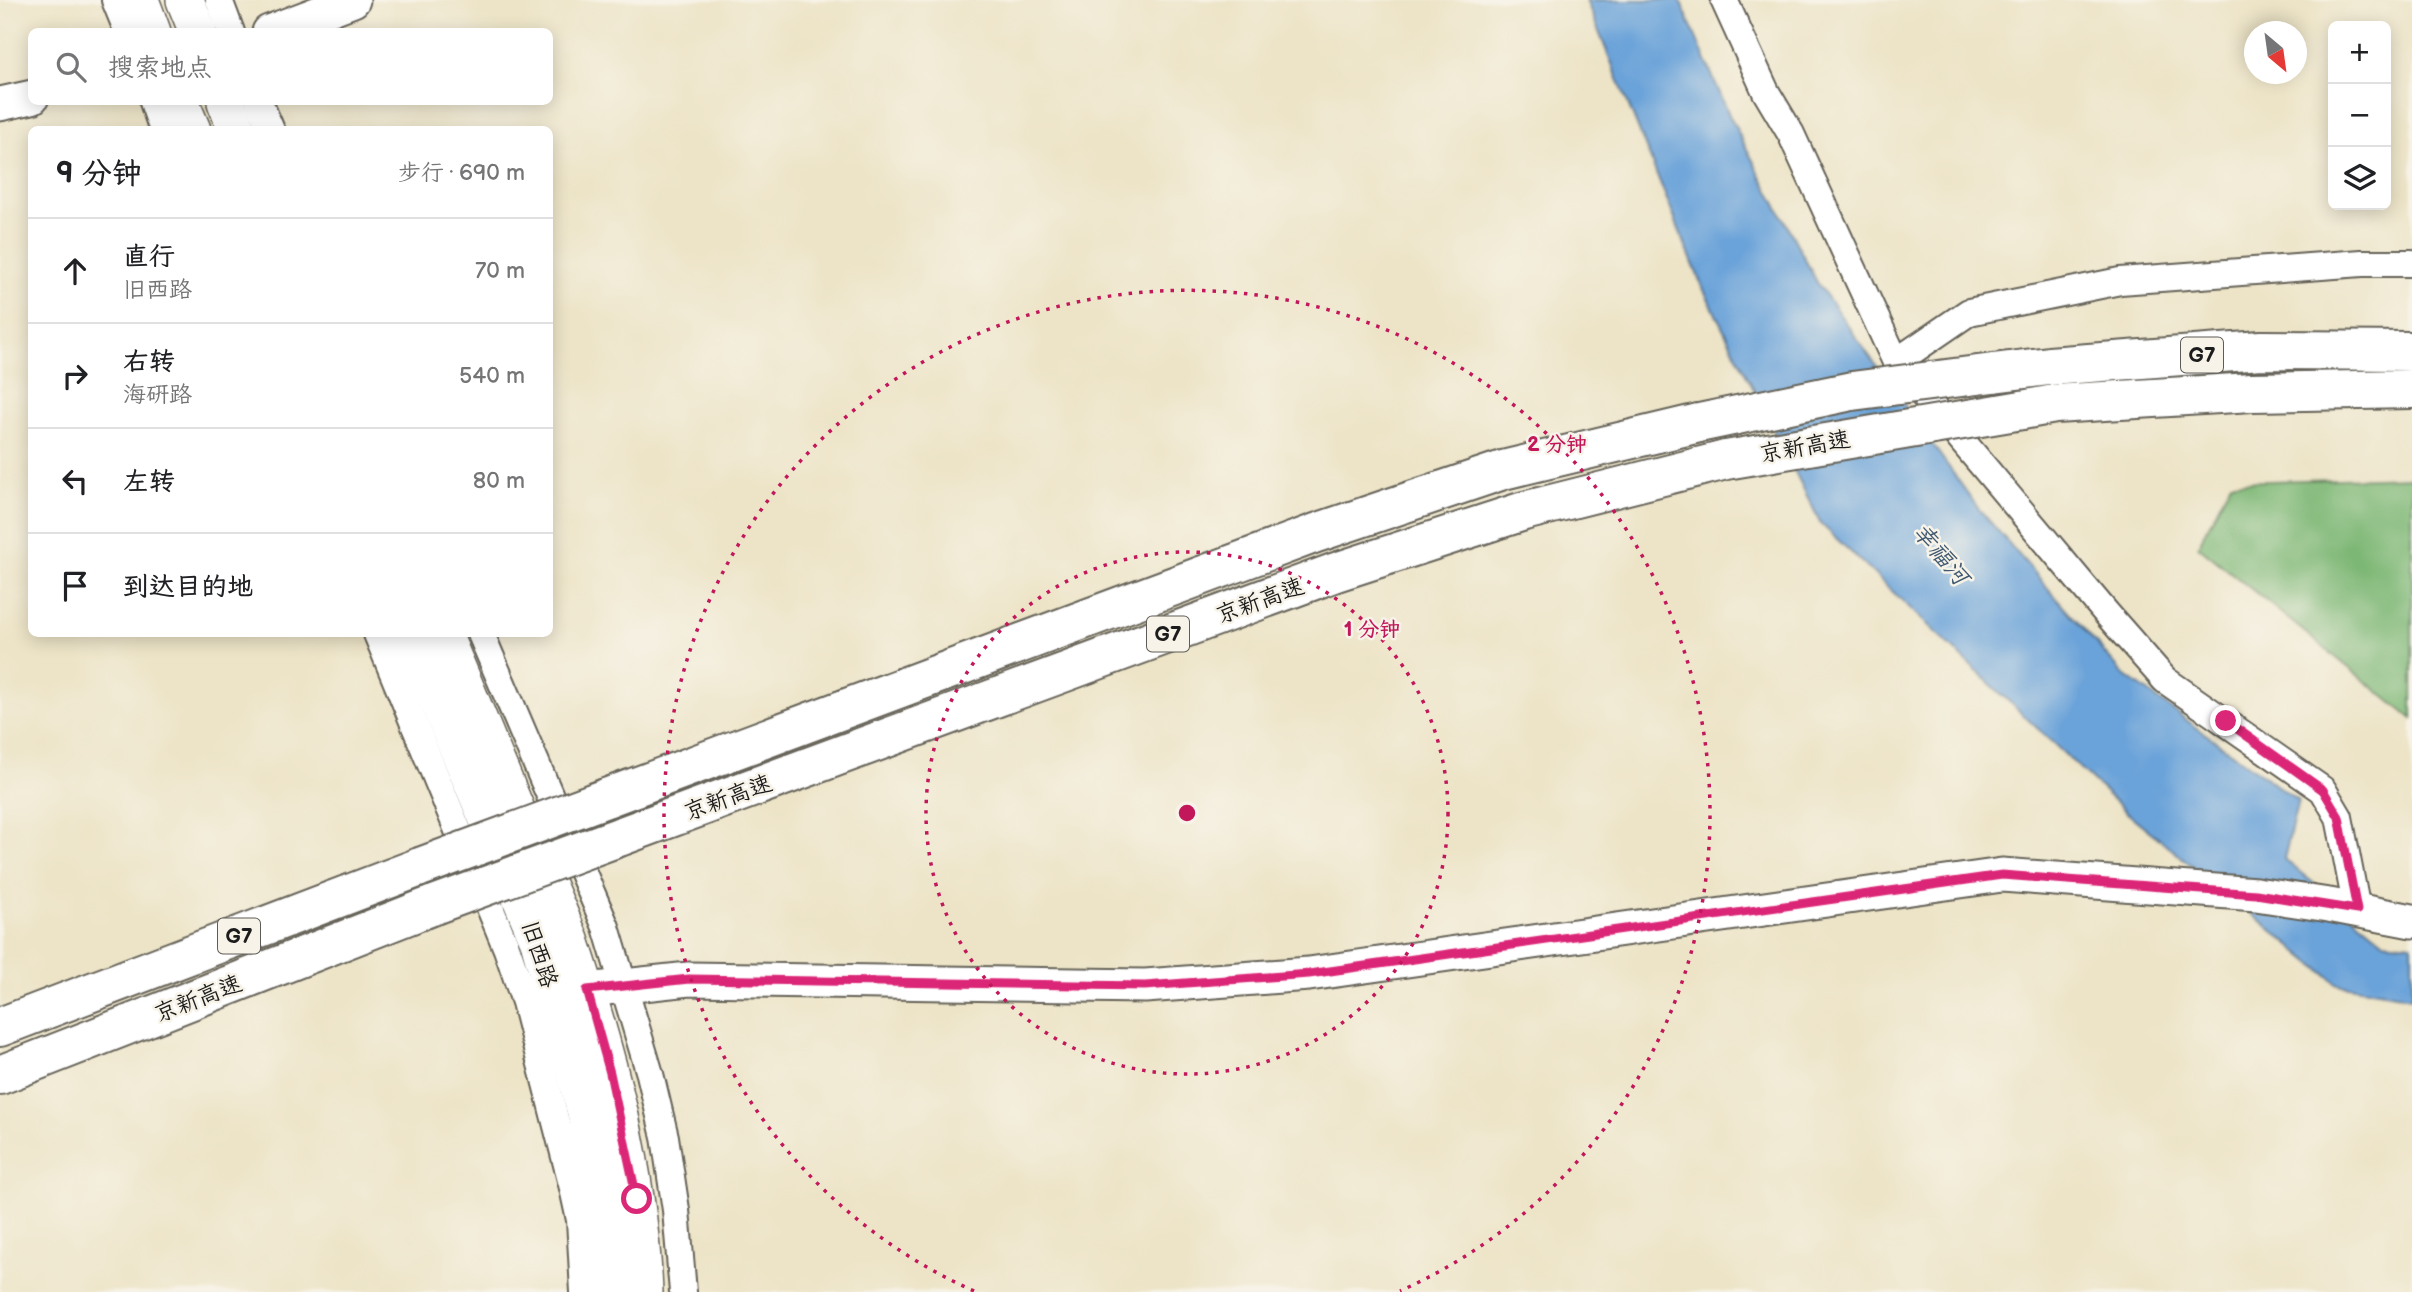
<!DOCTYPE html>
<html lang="zh">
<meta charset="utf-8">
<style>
:root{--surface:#fff;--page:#f6f6f6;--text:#202124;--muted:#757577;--line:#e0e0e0}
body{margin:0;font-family:"Balsamiq Sans","LXGW WenKai TC",sans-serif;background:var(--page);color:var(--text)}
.controls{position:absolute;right:21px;top:21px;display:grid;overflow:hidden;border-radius:10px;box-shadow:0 4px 18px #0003}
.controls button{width:63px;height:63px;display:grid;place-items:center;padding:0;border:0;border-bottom:2px solid var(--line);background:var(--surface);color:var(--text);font:35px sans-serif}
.compass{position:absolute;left:2244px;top:21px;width:63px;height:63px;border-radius:50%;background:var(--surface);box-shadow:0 4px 18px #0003;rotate:151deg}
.stop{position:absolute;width:21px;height:21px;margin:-16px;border:5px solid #db2777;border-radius:50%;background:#fff}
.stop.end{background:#db2777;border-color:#fff;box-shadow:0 2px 7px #0008}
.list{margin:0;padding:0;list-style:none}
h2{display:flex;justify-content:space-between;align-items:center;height:91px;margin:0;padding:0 28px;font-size:30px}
h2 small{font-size:23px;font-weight:400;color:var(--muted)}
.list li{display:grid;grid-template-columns:46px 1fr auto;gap:21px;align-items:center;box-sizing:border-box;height:105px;padding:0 28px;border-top:2px solid var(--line)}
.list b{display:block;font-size:26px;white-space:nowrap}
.list p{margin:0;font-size:23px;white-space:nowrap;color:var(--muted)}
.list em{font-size:23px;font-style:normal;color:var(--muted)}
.icon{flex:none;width:38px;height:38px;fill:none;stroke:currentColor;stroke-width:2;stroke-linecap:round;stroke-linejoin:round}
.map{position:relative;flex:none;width:2412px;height:1292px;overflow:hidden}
.search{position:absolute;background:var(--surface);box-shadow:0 4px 18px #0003;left:28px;top:28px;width:525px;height:77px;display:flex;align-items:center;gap:18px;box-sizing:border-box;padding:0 24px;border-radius:10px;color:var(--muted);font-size:26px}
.panel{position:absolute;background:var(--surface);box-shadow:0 4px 18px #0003;left:28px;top:126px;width:525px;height:511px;border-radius:10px}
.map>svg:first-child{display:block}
.forest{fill:#7db775;stroke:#4c6a48;stroke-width:2}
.water{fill:#6aa3d9;stroke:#43607a;stroke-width:2}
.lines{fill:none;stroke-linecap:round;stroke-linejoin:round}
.minor-casing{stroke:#656258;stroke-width:30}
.tertiary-casing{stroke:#656258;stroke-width:37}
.secondary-casing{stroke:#656258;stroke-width:40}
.motorway-casing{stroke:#656258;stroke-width:42}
.minor{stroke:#fff;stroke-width:26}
.tertiary{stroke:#fff;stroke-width:33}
.secondary{stroke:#fff;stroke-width:37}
.motorway{stroke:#fff;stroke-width:38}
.motorway-bridge-casing{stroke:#656258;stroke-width:42;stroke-linecap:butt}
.motorway-bridge{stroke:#fff;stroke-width:38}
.route{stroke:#db2777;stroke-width:9}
.ring{fill:none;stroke:#c2185b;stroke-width:3.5;stroke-dasharray:3.5 7}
.labels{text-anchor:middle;stroke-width:5;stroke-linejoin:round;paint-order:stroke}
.shield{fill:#f7f3e8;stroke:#5e5c59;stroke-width:2}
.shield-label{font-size:21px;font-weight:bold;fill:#1c1c1c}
.street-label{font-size:23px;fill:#1c1c1c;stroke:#f7f3e8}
.water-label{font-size:24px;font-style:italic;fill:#3f5971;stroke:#f7f3e8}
.centre{fill:#c2185b;stroke:#f7f3e8;stroke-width:3.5}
.ring-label{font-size:21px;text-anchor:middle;font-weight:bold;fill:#c2185b;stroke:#f7f3e8;stroke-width:5;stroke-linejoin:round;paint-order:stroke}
</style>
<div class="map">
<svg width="2412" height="1292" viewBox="0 0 2412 1292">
<rect width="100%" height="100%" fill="#f7f3e8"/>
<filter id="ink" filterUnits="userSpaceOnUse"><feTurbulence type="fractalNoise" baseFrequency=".0143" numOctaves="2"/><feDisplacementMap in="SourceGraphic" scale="14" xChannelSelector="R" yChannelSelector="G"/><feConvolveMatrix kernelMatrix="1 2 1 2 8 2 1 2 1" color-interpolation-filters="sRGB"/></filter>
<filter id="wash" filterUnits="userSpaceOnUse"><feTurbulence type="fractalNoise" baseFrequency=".00686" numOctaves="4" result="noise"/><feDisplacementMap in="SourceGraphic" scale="28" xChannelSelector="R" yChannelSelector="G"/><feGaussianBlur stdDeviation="1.57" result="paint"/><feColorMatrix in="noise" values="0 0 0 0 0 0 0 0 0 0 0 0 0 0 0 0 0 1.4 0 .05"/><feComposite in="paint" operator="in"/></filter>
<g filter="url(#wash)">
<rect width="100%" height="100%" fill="#ede4c7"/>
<!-- forest -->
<path class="forest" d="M2412,477V719L2198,546L2231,482Z"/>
<!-- water -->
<path class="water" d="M1586,0H1680L1730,117L1818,284L1978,508L2122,673L2298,801L2284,859L2384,941L2412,944V997L2338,984L2126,812L1821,524L1702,286Z"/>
</g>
<g filter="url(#ink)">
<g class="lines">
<defs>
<g id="minor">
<path d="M115,0L128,32"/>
<path d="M219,0L231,32"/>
<path d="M1724,0L1766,92L1791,134L1896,362L2107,614L2165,680L2323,790L2339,817L2357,910"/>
<path d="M153,102L163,130"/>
<path d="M259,102L271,130"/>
<path d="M1896,362L1969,312L2120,281L2362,263H2412"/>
<path d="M377,634L507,949L525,1002L573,1188L580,1220L584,1292"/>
<path d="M481,634L606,927L650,1074L665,1137L676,1210L683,1292"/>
</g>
<g id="tertiary">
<path d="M269,32L353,0"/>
<path d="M0,104L32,97"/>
<path d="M587,990L689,979L1145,986L1309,974L2002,875L2256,894L2329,905L2412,921"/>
</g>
<g id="secondary">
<path d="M140,0L152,32"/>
<path d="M185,0L198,32"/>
<path d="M180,102L192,130"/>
<path d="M226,102L237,130"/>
<path d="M410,634L539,941L586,1112L606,1219L610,1292"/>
<path d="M443,634L570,940C608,1055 639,1171 644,1292"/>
</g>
<g id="motorway">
<path d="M1993,373L2049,366L2261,350L2412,351"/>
<path d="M2022,410L2055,404L2252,392L2412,389"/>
<path d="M606,798L1316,533L1503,470L1699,423"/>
<path d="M619,837L1336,572L1524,511L1726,460"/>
<path d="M0,1027L420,867"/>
<path d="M0,1075L434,905"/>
</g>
</defs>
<!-- minor casing -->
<use href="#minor" class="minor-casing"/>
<!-- tertiary casing -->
<use href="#tertiary" class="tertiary-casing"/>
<!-- secondary casing -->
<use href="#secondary" class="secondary-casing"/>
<!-- motorway casing -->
<use href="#motorway" class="motorway-casing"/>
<!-- minor -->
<use href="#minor" class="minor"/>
<!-- tertiary -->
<use href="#tertiary" class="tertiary"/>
<!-- secondary -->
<use href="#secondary" class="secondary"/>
<!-- motorway -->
<use href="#motorway" class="motorway"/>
<defs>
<g id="motorway-bridge">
<path d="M1699,423L1852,391L1993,373"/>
<path d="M1726,460L2022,410"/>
<path d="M420,867L606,798"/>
<path d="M434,905L619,837"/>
</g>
</defs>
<!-- motorway-bridge casing -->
<use href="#motorway-bridge" class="motorway-bridge-casing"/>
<!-- motorway-bridge -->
<use href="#motorway-bridge" class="motorway-bridge"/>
</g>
</g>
<g class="lines" filter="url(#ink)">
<!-- route -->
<path class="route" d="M637,1199L610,1073L587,990L689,979L1145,986L1309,974L2002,875L2256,894L2357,910L2339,817L2323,790L2226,721"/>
</g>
<!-- distance rings -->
<g class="ring">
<circle cx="1187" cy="813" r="261"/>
<path d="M974 1291A523 523 0 1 1 1400 1291"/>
</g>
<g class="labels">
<!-- shield labels -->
<g class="shield">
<rect x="2181" y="337.5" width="42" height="35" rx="5"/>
<rect x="1147" y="616.5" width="42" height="35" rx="5"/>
<rect x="218" y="918.5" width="42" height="35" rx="5"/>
</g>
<g class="shield-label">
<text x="2202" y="362">G7</text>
<text x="1168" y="641">G7</text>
<text x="239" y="943">G7</text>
</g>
<!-- street labels -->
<g class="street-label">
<text transform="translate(1805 446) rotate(-10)" y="8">京新高速</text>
<text transform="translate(1260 600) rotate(-20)" y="8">京新高速</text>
<text transform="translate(728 797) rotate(-20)" y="8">京新高速</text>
<text transform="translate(540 954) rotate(72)" y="8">旧西路</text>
<text transform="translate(198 998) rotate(-21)" y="8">京新高速</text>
</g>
<!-- water labels -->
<g class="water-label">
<text transform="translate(1941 554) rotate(50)" y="8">幸福河</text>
</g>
</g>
<circle cx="1187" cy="813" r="10" class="centre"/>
<g class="ring-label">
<text x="1557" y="451">2 分钟</text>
<text x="1372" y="636">1 分钟</text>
</g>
</svg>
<div class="controls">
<button>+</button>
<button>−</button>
<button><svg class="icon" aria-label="layers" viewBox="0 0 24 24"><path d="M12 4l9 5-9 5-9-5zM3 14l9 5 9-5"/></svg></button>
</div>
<svg class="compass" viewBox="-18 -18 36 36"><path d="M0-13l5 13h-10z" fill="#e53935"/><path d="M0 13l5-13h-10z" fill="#757577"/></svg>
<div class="stop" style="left:637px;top:1199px"></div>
<div class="stop end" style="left:2226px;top:721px"></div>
<div class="search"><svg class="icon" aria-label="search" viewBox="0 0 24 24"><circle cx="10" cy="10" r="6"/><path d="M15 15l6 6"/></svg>搜索地点</div>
<section class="panel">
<h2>9 分钟<small>步行 · 690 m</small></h2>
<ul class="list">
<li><svg class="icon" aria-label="ahead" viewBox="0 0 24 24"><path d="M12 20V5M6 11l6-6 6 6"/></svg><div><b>直行</b><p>旧西路</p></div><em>70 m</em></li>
<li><svg class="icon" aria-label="right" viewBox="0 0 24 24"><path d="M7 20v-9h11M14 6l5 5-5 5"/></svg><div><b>右转</b><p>海研路</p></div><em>540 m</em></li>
<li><svg class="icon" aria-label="left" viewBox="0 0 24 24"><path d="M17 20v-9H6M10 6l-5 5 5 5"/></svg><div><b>左转</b></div><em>80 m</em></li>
<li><svg class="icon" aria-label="arrive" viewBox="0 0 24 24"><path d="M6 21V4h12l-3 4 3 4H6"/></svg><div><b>到达目的地</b></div></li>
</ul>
</section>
</div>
